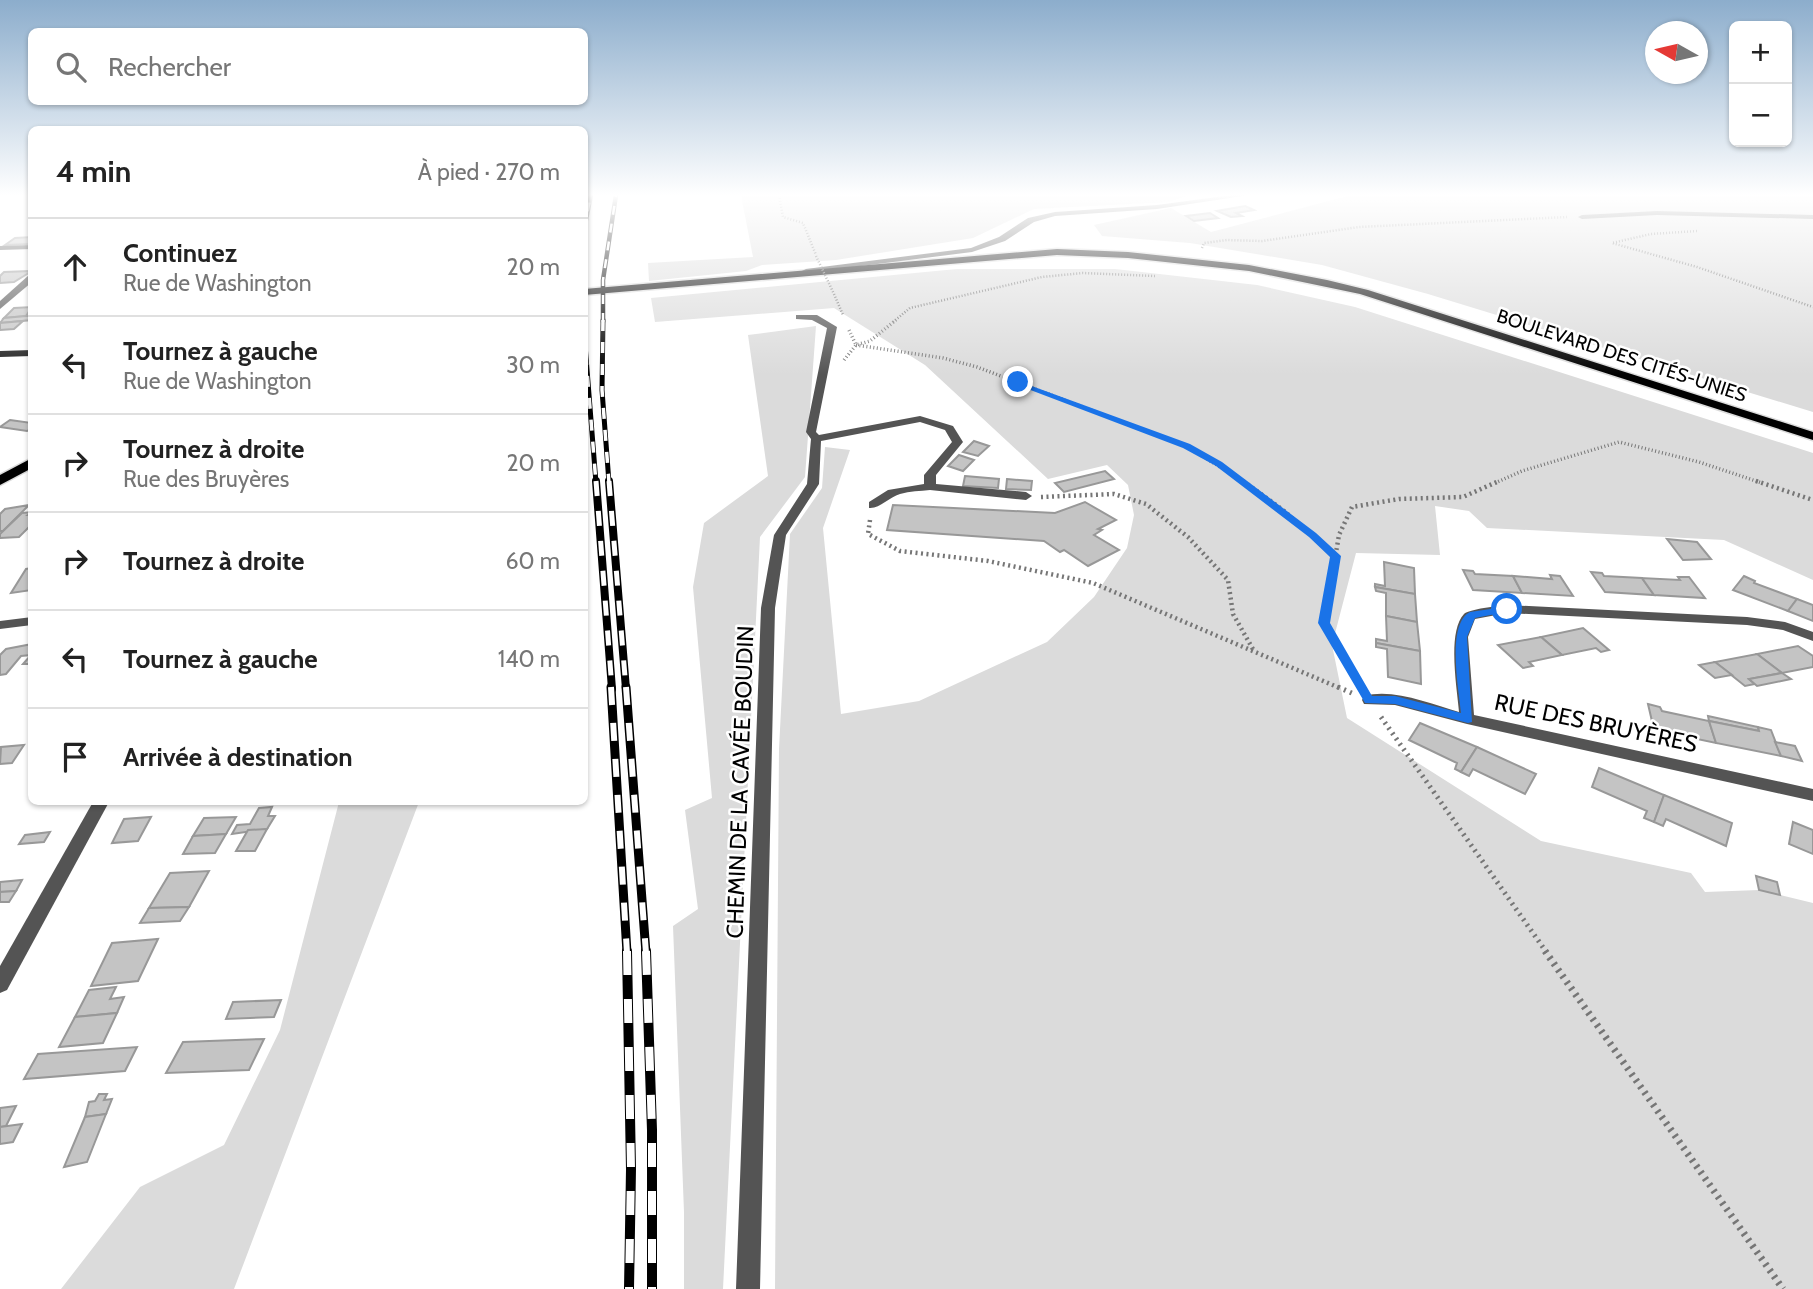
<!DOCTYPE html>
<html lang="fr">
<meta charset="utf-8">
<style>
:root{--surface:#fff;--page:#f6f6f6;--text:#222;--muted:#767676;--line:#e0e0e0}
body{margin:0;font-family:Cabin,sans-serif;background:var(--page);color:var(--text)}
.controls{position:absolute;right:21px;top:21px;display:grid;overflow:hidden;border-radius:10px;box-shadow:0 2px 5px #0004}
.controls button{width:63px;height:63px;display:grid;place-items:center;padding:0;border:0;border-bottom:2px solid var(--line);background:var(--surface);color:var(--text);font:35px sans-serif}
.compass{position:absolute;left:1645px;top:21px;width:63px;height:63px;border-radius:50%;background:var(--surface);box-shadow:0 2px 5px #0004;rotate:278deg}
.stop{position:absolute;width:21px;height:21px;margin:-16px;border:5px solid #1a73e8;border-radius:50%;background:#fff}
.stop.end{background:#1a73e8;border-color:#fff;box-shadow:0 2px 7px #0008}
.list{margin:0;padding:0;list-style:none}
h2{display:flex;justify-content:space-between;align-items:center;height:91px;margin:0;padding:0 28px;font-size:30px}
h2 small{font-size:23px;font-weight:400;color:var(--muted)}
.list li{display:grid;grid-template-columns:46px 1fr auto;gap:21px;align-items:center;box-sizing:border-box;height:98px;padding:0 28px;border-top:2px solid var(--line)}
.list b{display:block;font-size:26px;white-space:nowrap}
.list p{margin:0;font-size:23px;white-space:nowrap;color:var(--muted)}
.list em{font-size:23px;font-style:normal;color:var(--muted)}
.icon{flex:none;width:38px;height:38px;fill:none;stroke:currentColor;stroke-width:2;stroke-linecap:round;stroke-linejoin:round}
.map{position:relative;flex:none;width:1813px;height:1289px;overflow:hidden}
.search{position:absolute;background:var(--surface);box-shadow:0 2px 5px #0004;left:28px;top:28px;width:560px;height:77px;display:flex;align-items:center;gap:18px;box-sizing:border-box;padding:0 24px;border-radius:10px;color:var(--muted);font-size:26px}
.panel{position:absolute;background:var(--surface);box-shadow:0 2px 5px #0004;left:28px;top:126px;width:560px;height:679px;border-radius:10px}
.map>svg:first-child{display:block}
.green{fill:#dbdbdb}
.building{fill:#c4c4c4;stroke:#989898;stroke-width:2}
.lines{fill:none;stroke-linecap:round;stroke-linejoin:round}
.primary-casing{stroke:#dbdbdb;stroke-width:3}
.path-far4{stroke:#767676;stroke-width:2.5;stroke-dasharray:1 2;stroke-linecap:butt}
.path-far3{stroke:#767676;stroke-width:3.5;stroke-dasharray:1 2.5;stroke-linecap:butt}
.path-far2{stroke:#767676;stroke-width:4.5;stroke-dasharray:2 3.5;stroke-linecap:butt}
.path-far1{stroke:#767676;stroke-width:5;stroke-dasharray:2 4.5;stroke-linecap:butt}
.path{stroke:#767676;stroke-width:7;stroke-dasharray:2.5 5;stroke-linecap:butt}
.street{fill:#545454;fill-rule:evenodd}
.secondary{fill:#212121;fill-rule:evenodd}
.primary{fill:#000;fill-rule:evenodd}
.rail-far4-casing{stroke:#000;stroke-width:4.5}
.rail-far3-casing{stroke:#000;stroke-width:5}
.rail-far2-casing{stroke:#000;stroke-width:8}
.rail-far1-casing{stroke:#000;stroke-width:9}
.rail-casing{stroke:#000;stroke-width:10}
.rail-far4{stroke:#fff;stroke-width:2.5;stroke-dasharray:9;stroke-linecap:butt}
.rail-far3{stroke:#fff;stroke-width:3.5;stroke-dasharray:11;stroke-linecap:butt}
.rail-far2{stroke:#fff;stroke-width:5;stroke-dasharray:15;stroke-linecap:butt}
.rail-far1{stroke:#fff;stroke-width:6;stroke-dasharray:18;stroke-linecap:butt}
.rail{stroke:#fff;stroke-width:8;stroke-dasharray:24;stroke-linecap:butt}
.path-bridge{stroke:#767676;stroke-width:2.5;stroke-dasharray:1 2;stroke-linecap:butt}
.route{fill:#1a73e8}
.labels{text-anchor:middle;stroke-width:5;stroke-linejoin:round;paint-order:stroke}
.far-street-label{font-size:19px;fill:#000;stroke:#fff}
.street-label{font-size:23px;fill:#000;stroke:#fff}
</style>
<div class="map">
<svg width="1813" height="1289" viewBox="0 0 1813 1289">
<rect width="100%" height="100%" fill="#fff"/>
<!-- green -->
<g class="green">
<path d="M741,195H1191L1168,202L1034,209L973,238L836,260L762,265L746,271L649,281L648,263L753,257Z"/>
<path d="M1351,195H1813V412L1428,294L1322,265L1190,243L1102,236L1094,225L1171,208L1211,232Z"/>
<path d="M957,269H1115L1257,285L1355,307L1813,453V580L1724,540L1487,528L1469,511L1435,506L1440,555L1356,553L1332,645L1347,718L1541,841L1691,873L1705,892L1759,890L1813,903V1289H775L779,749L790,534L822,488L825,447L850,450L823,528L841,714L919,701L1047,642L1094,597L1127,548L1134,515L1128,485L1107,465L1048,479L925,365L834,308L655,322L651,298Z"/>
<path d="M816,326L805,477L760,537L723,1289H684V1212L673,926L698,909L685,810L712,798L693,587L704,523L768,476L748,335Z"/>
<path d="M339,802H419L234,1289H61L140,1187L224,1145L280,1030Z"/>
</g>
<!-- building -->
<g class="building">
<path d="M1245,206L1254,210L1236,213L1242,216L1231,217L1217,211Z"/>
<path d="M1210,213L1218,218L1194,221L1186,216Z"/>
<path d="M32,237L30,244L5,245L15,238Z"/>
<path d="M32,271L14,282L0,283V276L4,272Z"/>
<path d="M32,307L26,316L4,318L14,308Z"/>
<path d="M26,316H32V320L0,323L4,318Z"/>
<path d="M23,321L14,329L0,330V323Z"/>
<path d="M10,420L32,423V428L27,431L0,427Z"/>
<path d="M974,441L989,446L978,456L963,452Z"/>
<path d="M959,455L974,460L963,471L948,466Z"/>
<path d="M1105,471L1114,479L1064,492L1055,483Z"/>
<path d="M965,476L999,479L998,488L963,486Z"/>
<path d="M1007,479L1032,481L1031,490L1006,489Z"/>
<path d="M1085,502L1116,520L1098,529L1102,530L1094,535L1119,550L1088,566L1064,550L1060,552L1044,541L887,530L893,505L1055,513Z"/>
<path d="M29,505L3,531H0V514L5,509Z"/>
<path d="M32,512L28,515H32V524L19,537L0,538V534L22,513Z"/>
<path d="M1667,539L1697,542L1711,559L1683,560Z"/>
<path d="M1384,562L1414,568L1415,594L1375,587V584L1385,586Z"/>
<path d="M32,568V590L11,593L26,569Z"/>
<path d="M1463,570L1473,571L1475,574L1513,576L1522,593L1473,590Z"/>
<path d="M1591,572L1602,573L1604,576L1642,578L1654,595L1605,592Z"/>
<path d="M1550,575L1560,576L1573,596L1522,593L1513,576L1552,579Z"/>
<path d="M1744,576L1755,581L1754,583L1797,599L1788,611L1733,590Z"/>
<path d="M1678,577H1689L1705,598L1654,595L1642,578L1680,580Z"/>
<path d="M1375,587L1415,594L1417,622L1386,616V593L1376,591Z"/>
<path d="M1797,599L1813,605V621L1788,611Z"/>
<path d="M1386,616L1417,622L1420,651L1376,643V639L1387,641Z"/>
<path d="M1583,628L1609,650L1601,652L1596,648L1562,655L1541,637Z"/>
<path d="M1541,637L1562,655L1529,662L1533,666L1523,668L1498,645Z"/>
<path d="M1376,643L1420,651L1421,684L1388,677L1387,649L1376,647Z"/>
<path d="M32,644V664H23L31,655L21,656L6,674L0,675V655L6,649Z"/>
<path d="M1798,646L1813,656V667L1782,673L1757,654Z"/>
<path d="M1757,654L1782,673L1749,679L1755,684L1745,686L1715,662Z"/>
<path d="M1715,662L1732,675L1715,678L1699,665Z"/>
<path d="M1782,673L1791,679L1757,686L1749,679Z"/>
<path d="M1648,704L1660,707L1662,711L1709,721L1716,743L1654,730Z"/>
<path d="M1708,716L1758,727L1759,731L1709,721Z"/>
<path d="M1709,721L1759,731L1758,727L1771,730L1781,756L1716,743Z"/>
<path d="M1420,723L1477,747L1461,772L1455,769L1457,763L1409,740Z"/>
<path d="M1775,742L1795,746L1802,761L1781,756Z"/>
<path d="M24,745L12,763L0,764L1,747Z"/>
<path d="M1477,747L1536,774L1525,794L1473,769L1469,776L1461,772Z"/>
<path d="M1599,768L1664,795L1654,822L1644,818L1647,811L1592,787Z"/>
<path d="M1664,795L1732,823L1726,846L1666,819L1663,826L1654,822Z"/>
<path d="M272,807L268,816H275L267,829L232,834L237,825L250,824L259,808Z"/>
<path d="M151,817L138,841L112,843L124,819Z"/>
<path d="M236,817L226,834L193,836L204,818Z"/>
<path d="M1793,822L1813,830V854L1789,844Z"/>
<path d="M267,829L255,851H236L248,830Z"/>
<path d="M50,832L44,842L19,844L25,835Z"/>
<path d="M226,834L215,853L183,854L193,836Z"/>
<path d="M209,871L189,907L149,908L170,873Z"/>
<path d="M1756,876L1777,882L1780,895L1759,890Z"/>
<path d="M22,880L16,891L0,892V882Z"/>
<path d="M16,891L9,902H0V892Z"/>
<path d="M189,907L180,921L140,923L149,908Z"/>
<path d="M158,939L138,981L91,986L112,943Z"/>
<path d="M116,987L110,999L124,997L117,1013L75,1017L89,990Z"/>
<path d="M281,1000L274,1017L226,1019L233,1002Z"/>
<path d="M117,1013L103,1043L59,1047L75,1017Z"/>
<path d="M264,1039L249,1070L166,1073L183,1042Z"/>
<path d="M137,1047L125,1071L24,1079L38,1054Z"/>
<path d="M99,1094H107L104,1100L112,1099L106,1114L85,1117L89,1102L95,1101Z"/>
<path d="M16,1106L6,1126L0,1127V1108Z"/>
<path d="M106,1114L87,1162L64,1167L85,1117Z"/>
<path d="M22,1124L13,1142L0,1144V1127Z"/>
</g>
<g class="lines">
<defs>
<g id="primary">
<path d="M1057,249L1128,252L1249,265L1327,280L1368,290L1813,432V440L1360,294L1249,271L1128,258L1057,255L584,295V289Z"/>
<path d="M32,458V468L0,485V475Z"/>
</g>
</defs>
<!-- primary casing -->
<use href="#primary" class="primary-casing"/>
<!-- path-far4 -->
<g class="path-far4">
<path d="M779,195L783,217L803,223L816,255"/>
<path d="M1697,231L1651,234L1612,243L1697,267L1813,307"/>
<path d="M1202,248L1204,243L1227,240L1262,241L1359,227L1567,217"/>
<path d="M834,294L843,315"/>
<path d="M893,322L910,308L1042,277L1083,273L1155,276"/>
</g>
<!-- path-far3 -->
<g class="path-far3">
<path d="M849,330L856,345"/>
<path d="M856,345L943,358L977,367L1186,446L1246,483"/>
<path d="M844,360L856,345L870,341L896,320"/>
<path d="M1495,483L1522,471L1619,442L1699,462L1762,483"/>
</g>
<!-- path-far2 -->
<g class="path-far2">
<path d="M1243,481L1283,510L1335,556"/>
<path d="M1756,481L1813,500"/>
<path d="M1041,497L1114,494L1146,504L1188,537L1228,580L1233,614L1254,651"/>
<path d="M870,520L868,534L900,551L988,561L1093,583L1342,689"/>
<path d="M1362,687L1324,623L1339,535L1352,507L1399,499L1463,497L1499,481"/>
</g>
<!-- path-far1 -->
<g class="path-far1">
<path d="M1338,687L1354,694"/>
<path d="M1381,717L1547,953"/>
</g>
<!-- path -->
<path class="path" d="M1545,951L1783,1289"/>
<!-- street -->
<g class="street">
<path d="M1232,195H1249L1157,209L1055,216L1034,222L1005,241L972,252L806,273L802,271L806,269L971,248L999,237L1028,218L1055,212L1157,205Z"/>
<path d="M1657,211L1813,215V219L1657,215L1582,219L1578,217L1582,215Z"/>
<path d="M32,245V249L0,250V246Z"/>
<path d="M29,275H32V282L0,309V301Z"/>
<path d="M796,315H817L837,327L816,432L819,435L920,416L953,426L963,442L936,475V484L1026,492L1032,496L1026,500L930,490C920,491 910,491 900,494C889,497 880,509 869,508V502L888,490L924,484V475L952,442L945,430L920,422L821,441L819,484L786,535L775,608L760,1289H736L761,608L774,535L807,484L811,439L806,432L827,328L812,320L796,319Z"/>
<path d="M1507,605L1747,617L1785,622L1813,632V641L1783,630L1747,625L1507,613L1475,619L1468,637L1474,715L1813,789V801L1467,724L1395,705L1364,704L1362,700L1364,696C1394,688 1430,704 1459,712C1457,688 1447,632 1464,614C1469,609 1498,606 1507,605Z"/>
<path d="M32,617V625L0,629V621Z"/>
<path d="M93,802H109L7,990L0,993V966Z"/>
</g>
<!-- secondary -->
<path class="secondary" d="M32,350V356L0,357V351Z"/>
<!-- primary -->
<use href="#primary" class="primary"/>
<defs>
<g id="rail-far4">
<path d="M584,229L591,195"/>
<path d="M603,322V280L616,195"/>
</g>
<g id="rail-far3">
<path d="M603,320L602,390L609,483"/>
<path d="M584,332L596,483"/>
</g>
<g id="rail-far2">
<path d="M596,481L612,689"/>
<path d="M609,481L626,689"/>
</g>
<g id="rail-far1">
<path d="M611,687L627,953"/>
<path d="M626,687L646,953"/>
</g>
<g id="rail">
<path d="M627,951L631,1169L629,1289"/>
<path d="M646,951L652,1130V1289"/>
</g>
</defs>
<!-- rail-far4 casing -->
<use href="#rail-far4" class="rail-far4-casing"/>
<!-- rail-far3 casing -->
<use href="#rail-far3" class="rail-far3-casing"/>
<!-- rail-far2 casing -->
<use href="#rail-far2" class="rail-far2-casing"/>
<!-- rail-far1 casing -->
<use href="#rail-far1" class="rail-far1-casing"/>
<!-- rail casing -->
<use href="#rail" class="rail-casing"/>
<!-- rail-far4 -->
<use href="#rail-far4" class="rail-far4"/>
<!-- rail-far3 -->
<use href="#rail-far3" class="rail-far3"/>
<!-- rail-far2 -->
<use href="#rail-far2" class="rail-far2"/>
<!-- rail-far1 -->
<use href="#rail-far1" class="rail-far1"/>
<!-- rail -->
<use href="#rail" class="rail"/>
<!-- path-bridge -->
<path class="path-bridge" d="M816,256L834,294"/>
</g>
<!-- sky -->
<linearGradient id="sky" x2="0" y2="1"><stop stop-color="#8cadcc"/><stop offset="0.52" stop-color="#fff"/><stop offset="1" stop-color="#fff" stop-opacity="0"/></linearGradient>
<rect width="1813" height="375" fill="url(#sky)"/>
<!-- route -->
<path class="route" d="M1015,380L1190,444L1222,462L1316,533L1341,556L1330,623L1372,696H1395L1461,713C1459,690 1446,624 1470,612L1511,606V611L1475,618L1467,637L1472,722L1468,723L1395,704L1365,703L1318,623L1330,557L1309,537L1216,466L1183,448L1015,384Z"/>
<g class="labels">
<!-- far-street labels -->
<g class="far-street-label">
<text transform="translate(1622 355) rotate(18)" y="7">BOULEVARD DES CITÉS-UNIES</text>
</g>
<!-- street labels -->
<g class="street-label">
<text transform="translate(1596 723) rotate(12)" y="8">RUE DES BRUYÈRES</text>
<text transform="translate(740 782) rotate(-88)" y="8">CHEMIN DE LA CAVÉE BOUDIN</text>
</g>
</g>
</svg>
<div class="controls">
<button>+</button>
<button>−</button>
</div>
<svg class="compass" viewBox="-18 -18 36 36"><path d="M0-13l5 13h-10z" fill="#e53935"/><path d="M0 13l5-13h-10z" fill="#767676"/></svg>
<div class="stop" style="left:1507px;top:609px"></div>
<div class="stop end" style="left:1018px;top:382px"></div>
<div class="search"><svg class="icon" aria-label="search" viewBox="0 0 24 24"><circle cx="10" cy="10" r="6"/><path d="M15 15l6 6"/></svg>Rechercher</div>
<section class="panel">
<h2>4 min<small>À pied · 270 m</small></h2>
<ul class="list">
<li><svg class="icon" aria-label="ahead" viewBox="0 0 24 24"><path d="M12 20V5M6 11l6-6 6 6"/></svg><div><b>Continuez</b><p>Rue de Washington</p></div><em>20 m</em></li>
<li><svg class="icon" aria-label="left" viewBox="0 0 24 24"><path d="M17 20v-9H6M10 6l-5 5 5 5"/></svg><div><b>Tournez à gauche</b><p>Rue de Washington</p></div><em>30 m</em></li>
<li><svg class="icon" aria-label="right" viewBox="0 0 24 24"><path d="M7 20v-9h11M14 6l5 5-5 5"/></svg><div><b>Tournez à droite</b><p>Rue des Bruyères</p></div><em>20 m</em></li>
<li><svg class="icon" aria-label="right" viewBox="0 0 24 24"><path d="M7 20v-9h11M14 6l5 5-5 5"/></svg><div><b>Tournez à droite</b></div><em>60 m</em></li>
<li><svg class="icon" aria-label="left" viewBox="0 0 24 24"><path d="M17 20v-9H6M10 6l-5 5 5 5"/></svg><div><b>Tournez à gauche</b></div><em>140 m</em></li>
<li><svg class="icon" aria-label="arrive" viewBox="0 0 24 24"><path d="M6 21V4h12l-3 4 3 4H6"/></svg><div><b>Arrivée à destination</b></div></li>
</ul>
</section>
</div>
